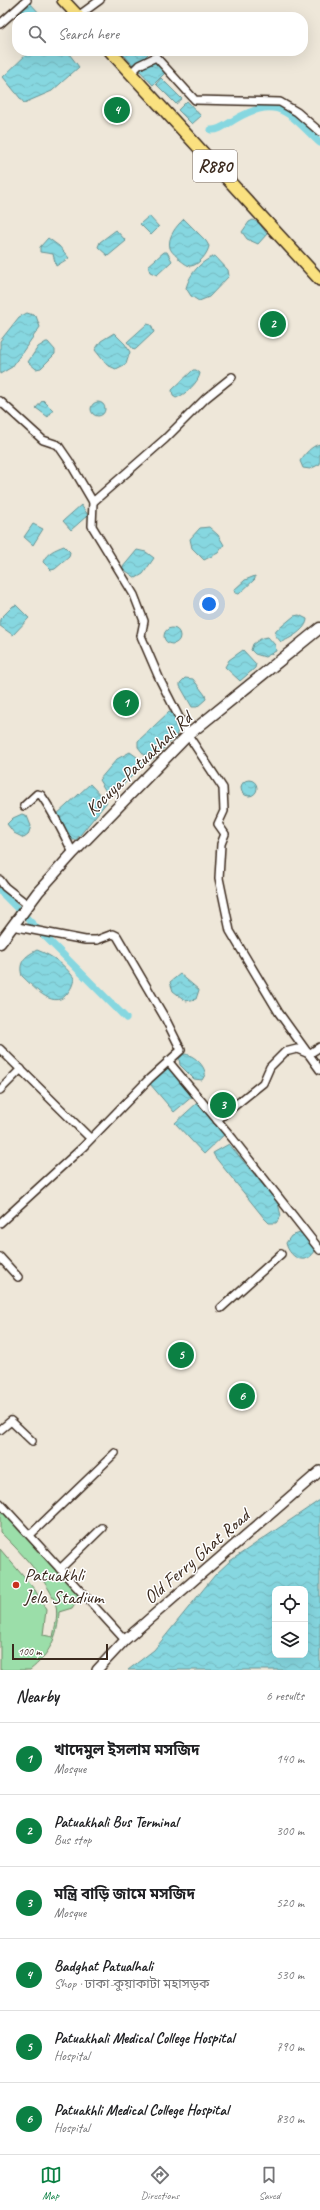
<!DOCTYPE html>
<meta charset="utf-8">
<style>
:root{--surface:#fff;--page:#f6f6f6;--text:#202124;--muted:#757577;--line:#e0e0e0;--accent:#0b8043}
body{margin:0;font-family:Caveat,"Noto Sans Bengali",sans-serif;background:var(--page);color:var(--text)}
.controls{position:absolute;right:12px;bottom:12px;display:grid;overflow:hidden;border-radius:8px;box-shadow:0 4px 16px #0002}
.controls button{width:36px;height:36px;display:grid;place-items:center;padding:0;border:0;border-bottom:1px solid var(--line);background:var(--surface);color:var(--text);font:20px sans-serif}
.scale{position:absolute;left:12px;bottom:10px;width:96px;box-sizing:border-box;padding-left:4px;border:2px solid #3b2a1e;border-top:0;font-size:11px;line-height:14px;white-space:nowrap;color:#3b2a1e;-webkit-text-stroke:3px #fff;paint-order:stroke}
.you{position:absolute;left:209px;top:604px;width:14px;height:14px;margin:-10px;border:3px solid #fff;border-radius:50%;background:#1a73e8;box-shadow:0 0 0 6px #1a73e833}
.badge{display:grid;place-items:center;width:26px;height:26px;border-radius:50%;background:var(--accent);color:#fff;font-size:13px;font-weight:700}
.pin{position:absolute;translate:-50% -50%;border:2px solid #fff;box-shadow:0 1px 4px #0006}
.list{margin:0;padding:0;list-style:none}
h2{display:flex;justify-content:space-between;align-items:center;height:52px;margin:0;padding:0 16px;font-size:17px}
h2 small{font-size:13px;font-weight:400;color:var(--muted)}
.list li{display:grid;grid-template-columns:26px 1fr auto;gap:12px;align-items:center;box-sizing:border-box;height:72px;padding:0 16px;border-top:1px solid var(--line)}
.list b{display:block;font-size:15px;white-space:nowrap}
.list p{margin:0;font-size:13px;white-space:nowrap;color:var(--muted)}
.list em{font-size:13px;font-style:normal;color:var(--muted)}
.icon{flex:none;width:22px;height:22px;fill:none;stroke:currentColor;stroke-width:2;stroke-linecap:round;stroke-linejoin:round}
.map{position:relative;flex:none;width:320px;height:1670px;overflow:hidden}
.search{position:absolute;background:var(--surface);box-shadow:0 4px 16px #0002;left:12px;right:12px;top:12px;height:44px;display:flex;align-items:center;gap:10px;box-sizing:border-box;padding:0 14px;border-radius:16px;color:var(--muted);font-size:15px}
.sheet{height:484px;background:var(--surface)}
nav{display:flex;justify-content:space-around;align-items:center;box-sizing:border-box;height:56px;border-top:1px solid var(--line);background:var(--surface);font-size:11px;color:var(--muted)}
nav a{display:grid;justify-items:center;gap:2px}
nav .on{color:var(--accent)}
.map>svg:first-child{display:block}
.green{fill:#9bdea9;stroke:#6b8464}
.water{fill:url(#water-waves);stroke:#689292;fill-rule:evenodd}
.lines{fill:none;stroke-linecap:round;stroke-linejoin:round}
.canal{stroke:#86d7e0;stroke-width:7}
.minor-casing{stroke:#3b2a1e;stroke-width:10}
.tertiary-casing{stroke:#3b2a1e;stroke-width:12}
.secondary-casing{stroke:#3b2a1e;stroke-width:13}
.primary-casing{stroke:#3b2a1e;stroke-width:14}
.minor{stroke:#fff;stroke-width:7}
.tertiary{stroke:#fff;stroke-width:9}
.secondary{stroke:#fff;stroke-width:10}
.primary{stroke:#fae180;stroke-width:11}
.poi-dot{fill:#c8321e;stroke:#fff;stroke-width:1.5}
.labels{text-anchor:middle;stroke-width:3;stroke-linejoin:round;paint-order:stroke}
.shield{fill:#fff;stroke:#766a62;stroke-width:1}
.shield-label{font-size:18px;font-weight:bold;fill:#3b2a1e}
.street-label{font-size:19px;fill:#3b2a1e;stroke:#fff}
.poi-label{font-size:19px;fill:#3b2a1e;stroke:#fff;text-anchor:start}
</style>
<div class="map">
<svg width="320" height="1670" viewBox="0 0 320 1670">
<defs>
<pattern id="water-waves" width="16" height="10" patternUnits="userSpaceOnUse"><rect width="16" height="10" fill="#86d7e0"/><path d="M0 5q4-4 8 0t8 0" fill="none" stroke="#75b9c0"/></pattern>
</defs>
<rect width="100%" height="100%" fill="#eee7d9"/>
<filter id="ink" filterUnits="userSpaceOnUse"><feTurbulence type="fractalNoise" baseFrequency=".025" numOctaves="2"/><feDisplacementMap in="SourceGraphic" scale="8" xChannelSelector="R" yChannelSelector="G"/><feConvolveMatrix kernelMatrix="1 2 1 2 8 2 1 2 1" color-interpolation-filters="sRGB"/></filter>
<g filter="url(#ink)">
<!-- green -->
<path class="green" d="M0,1508L80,1596L72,1608L59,1612C58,1637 49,1655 30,1670H0V1549L35,1590L46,1610L43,1635L53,1637C55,1626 58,1617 56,1606C52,1585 16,1547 0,1532Z"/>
<!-- water -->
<g class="water">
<path d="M29,2L43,17H20L17,14Z"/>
<path d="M30,51H67L79,67L52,91L24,103L3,77Z"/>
<path d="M120,51H147L149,53L135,67Z"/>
<path d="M154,58L167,71L153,85L140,71Z"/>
<path d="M161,78L182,99L176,104L156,84Z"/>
<path d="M187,101L201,116L192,124L178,110Z"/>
<path d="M149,216L159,227L151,235L140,224Z"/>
<path d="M184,219L206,241L209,246C208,253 199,265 191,266C187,266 183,262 180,260C178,257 171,252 170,248C167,238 176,226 184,219Z"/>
<path d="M253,220L259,223L267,234L258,244L247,239L242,232L249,222Z"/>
<path d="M116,230L126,241L108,256L98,247L100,242Z"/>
<path d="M48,238L59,246L69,258L56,266L53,254L40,252V247Z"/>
<path d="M164,252H167L172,261L157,275L150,272L148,266Z"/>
<path d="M215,256L228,270L229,276L209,297L199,301L191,296L186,288C190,273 201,261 215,256Z"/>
<path d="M27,313L36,316L40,327L12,367L0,374V341L19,317Z"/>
<path d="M147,324L151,325L154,332L136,349L134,350L127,342Z"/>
<path d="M114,333L125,344L130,352L126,364L116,369L107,365L95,350L101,341Z"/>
<path d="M46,342H48L55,350V354L41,368L36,369L28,362L38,347Z"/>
<path d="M193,370H196L200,373C199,382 185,395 176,398L173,396L172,390Z"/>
<path d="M43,400L53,410L48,417L36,408Z"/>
<circle cx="98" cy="409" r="7"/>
<path d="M320,444V464L310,469L303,468L300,461C305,454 311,446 320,444Z"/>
<path d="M81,505L88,515L71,530L63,521Z"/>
<path d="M33,524L43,529L33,545L24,537Z"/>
<path d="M209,527L218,535L224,545L218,553L204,560L192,548L190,539L200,528Z"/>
<path d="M64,546L70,552L69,557L55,569L51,570L43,562C46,553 56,549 64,546Z"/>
<path d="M137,550L146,552L154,558L143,574L136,578L122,568Z"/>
<path d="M255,576V579L239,594L235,593L234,590L245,580Z"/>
<path d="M16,605L29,618L13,635L0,626V619L13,606Z"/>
<path d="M299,615L307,619C307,629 290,639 281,642L275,635L276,631L294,616Z"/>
<circle cx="172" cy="636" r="8"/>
<path d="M268,637L275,645L276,651L265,657L255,654L251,650L253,644L262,638Z"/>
<path d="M243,650L256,664L255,668L240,681L225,667L229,660Z"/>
<path d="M185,678L193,679L205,695L206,699L197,707H192L180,686V683Z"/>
<path d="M169,712L173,713L177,719L175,724L178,731L176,736L152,760L146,757L138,747V741Z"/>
<path d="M130,752L141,760L143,765L113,795L107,793L99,780L117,759Z"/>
<circle cx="249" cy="788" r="8"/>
<path d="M90,784L107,802L76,840H71L64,833L55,816Z"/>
<path d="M22,814L27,816L31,826L28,835L24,838L14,833L7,824L13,818Z"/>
<path d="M37,950C53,956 64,964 74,978C73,985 71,989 66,995C52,1010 32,985 22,976C18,962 25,956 37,950Z"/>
<path d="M180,974L199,990L196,999L186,1001L173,991L170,982Z"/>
<path d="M184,1054C193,1054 206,1066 205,1075L202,1080L194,1079L180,1065L179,1059Z"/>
<path d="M167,1067L194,1095L174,1112L150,1084Z"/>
<path d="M197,1103L226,1133L204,1154L175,1123Z"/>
<path d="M229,1144L278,1203L281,1216L276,1223H269L264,1218L215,1157L213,1153Z"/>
<path d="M300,1233L304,1234L316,1249C308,1266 290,1260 286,1243L291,1236Z"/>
<path d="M320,1500V1670H128L154,1650L215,1575L230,1561ZM275,1589H305V1655H275Z"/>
</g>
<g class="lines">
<!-- canal -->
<g class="canal">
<path d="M211,130C219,131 227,124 234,120C278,94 287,112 320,143"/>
<path d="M0,891L126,1018"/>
</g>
<defs>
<g id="minor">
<path d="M78,16L100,0"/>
<path d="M0,24L27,0"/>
<path d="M130,74L139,65L156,57L195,100L280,102L297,112L320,132"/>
<path d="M0,401L43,440L58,445L69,461L93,502L165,439L206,398L232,377"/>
<path d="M93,502L92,526L134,595L144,621L141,636L160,680L188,735L223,788L224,811L218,824L225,834L221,844L219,878L230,931L279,1013L320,1070"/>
<path d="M24,806L37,794L41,795C54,813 63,833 73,853"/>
<path d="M0,880L5,887L28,905"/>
<path d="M0,1049L90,1138"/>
<path d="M168,1061L233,1139L320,1250"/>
<path d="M0,1090L21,1069"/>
<path d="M217,1120L263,1083L270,1067L285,1052L297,1049L309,1054L320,1047"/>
<path d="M0,1223L83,1147L149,1079L181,1050L165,1018L117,936L113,934L97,940H85L12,926"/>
<path d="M0,1257L18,1277"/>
<path d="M221,1308L281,1254"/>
<path d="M0,1430L11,1421L32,1441"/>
<path d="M0,1503L125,1640"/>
<path d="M30,1535L115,1453"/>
<path d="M60,1569L102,1528"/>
</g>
<path id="tertiary" d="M97,1670L125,1640L320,1471"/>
<path id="secondary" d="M0,943L38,892L73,853L188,735L320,628"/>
<g id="primary">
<path d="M63,0L79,17"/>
<path d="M110,51L320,280"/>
</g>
</defs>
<!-- minor casing -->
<use href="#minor" class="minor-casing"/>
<!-- tertiary casing -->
<use href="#tertiary" class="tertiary-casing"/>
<!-- secondary casing -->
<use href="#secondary" class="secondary-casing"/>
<!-- primary casing -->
<use href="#primary" class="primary-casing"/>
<!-- minor -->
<use href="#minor" class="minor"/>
<!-- tertiary -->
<use href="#tertiary" class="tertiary"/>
<!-- secondary -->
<use href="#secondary" class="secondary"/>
<!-- primary -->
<use href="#primary" class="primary"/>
</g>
</g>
<!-- markers -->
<circle class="poi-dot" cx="16" cy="1585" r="4"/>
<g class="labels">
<!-- shield labels -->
<rect class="shield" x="193" y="150" width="44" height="32" rx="3"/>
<g class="shield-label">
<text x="215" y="172">R880</text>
</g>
<!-- street labels -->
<g class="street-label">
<text transform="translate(138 763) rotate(-44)" y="7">Kocuya-Patuakhali Rd</text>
<text transform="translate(196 1556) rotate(-41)" y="7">Old Ferry Ghat Road</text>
</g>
<!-- poi labels -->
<g class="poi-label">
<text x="24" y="1581">Patuakhli<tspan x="24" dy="22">Jela Stadium</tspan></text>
</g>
</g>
</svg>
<div class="controls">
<button><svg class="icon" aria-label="locate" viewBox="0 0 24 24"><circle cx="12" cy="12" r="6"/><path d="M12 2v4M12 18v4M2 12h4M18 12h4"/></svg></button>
<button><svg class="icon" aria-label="layers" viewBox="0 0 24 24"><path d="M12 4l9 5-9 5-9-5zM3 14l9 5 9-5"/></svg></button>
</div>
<div class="scale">100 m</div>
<div class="you"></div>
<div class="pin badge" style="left:126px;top:703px">1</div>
<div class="pin badge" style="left:273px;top:324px">2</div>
<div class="pin badge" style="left:223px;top:1105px">3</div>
<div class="pin badge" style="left:117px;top:110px">4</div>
<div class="pin badge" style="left:181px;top:1355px">5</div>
<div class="pin badge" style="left:242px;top:1396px">6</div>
<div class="search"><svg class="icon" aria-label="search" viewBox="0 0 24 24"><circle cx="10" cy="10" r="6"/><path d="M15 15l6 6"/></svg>Search here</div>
</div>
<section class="sheet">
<h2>Nearby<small>6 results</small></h2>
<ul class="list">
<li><span class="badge">1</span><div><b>খাদেমুল ইসলাম মসজিদ</b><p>Mosque</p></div><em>140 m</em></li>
<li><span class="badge">2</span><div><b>Patuakhali Bus Terminal</b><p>Bus stop</p></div><em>300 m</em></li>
<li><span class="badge">3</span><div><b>মন্ত্রি বাড়ি জামে মসজিদ</b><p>Mosque</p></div><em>520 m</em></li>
<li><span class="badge">4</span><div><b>Badghat Patualhali</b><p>Shop · ঢাকা-কুয়াকাটা মহাসড়ক</p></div><em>530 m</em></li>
<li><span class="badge">5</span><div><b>Patuakhali Medical College Hospital</b><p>Hospital</p></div><em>790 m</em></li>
<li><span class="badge">6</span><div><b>Patuakhli Medical College Hospital</b><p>Hospital</p></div><em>830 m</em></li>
</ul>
</section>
<nav>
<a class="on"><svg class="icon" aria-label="map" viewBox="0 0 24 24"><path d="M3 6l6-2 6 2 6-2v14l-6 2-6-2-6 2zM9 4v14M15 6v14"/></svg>Map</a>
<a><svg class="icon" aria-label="directions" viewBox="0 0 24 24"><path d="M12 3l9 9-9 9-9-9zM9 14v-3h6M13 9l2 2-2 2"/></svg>Directions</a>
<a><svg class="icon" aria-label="saved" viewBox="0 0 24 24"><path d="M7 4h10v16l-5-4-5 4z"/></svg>Saved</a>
</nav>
